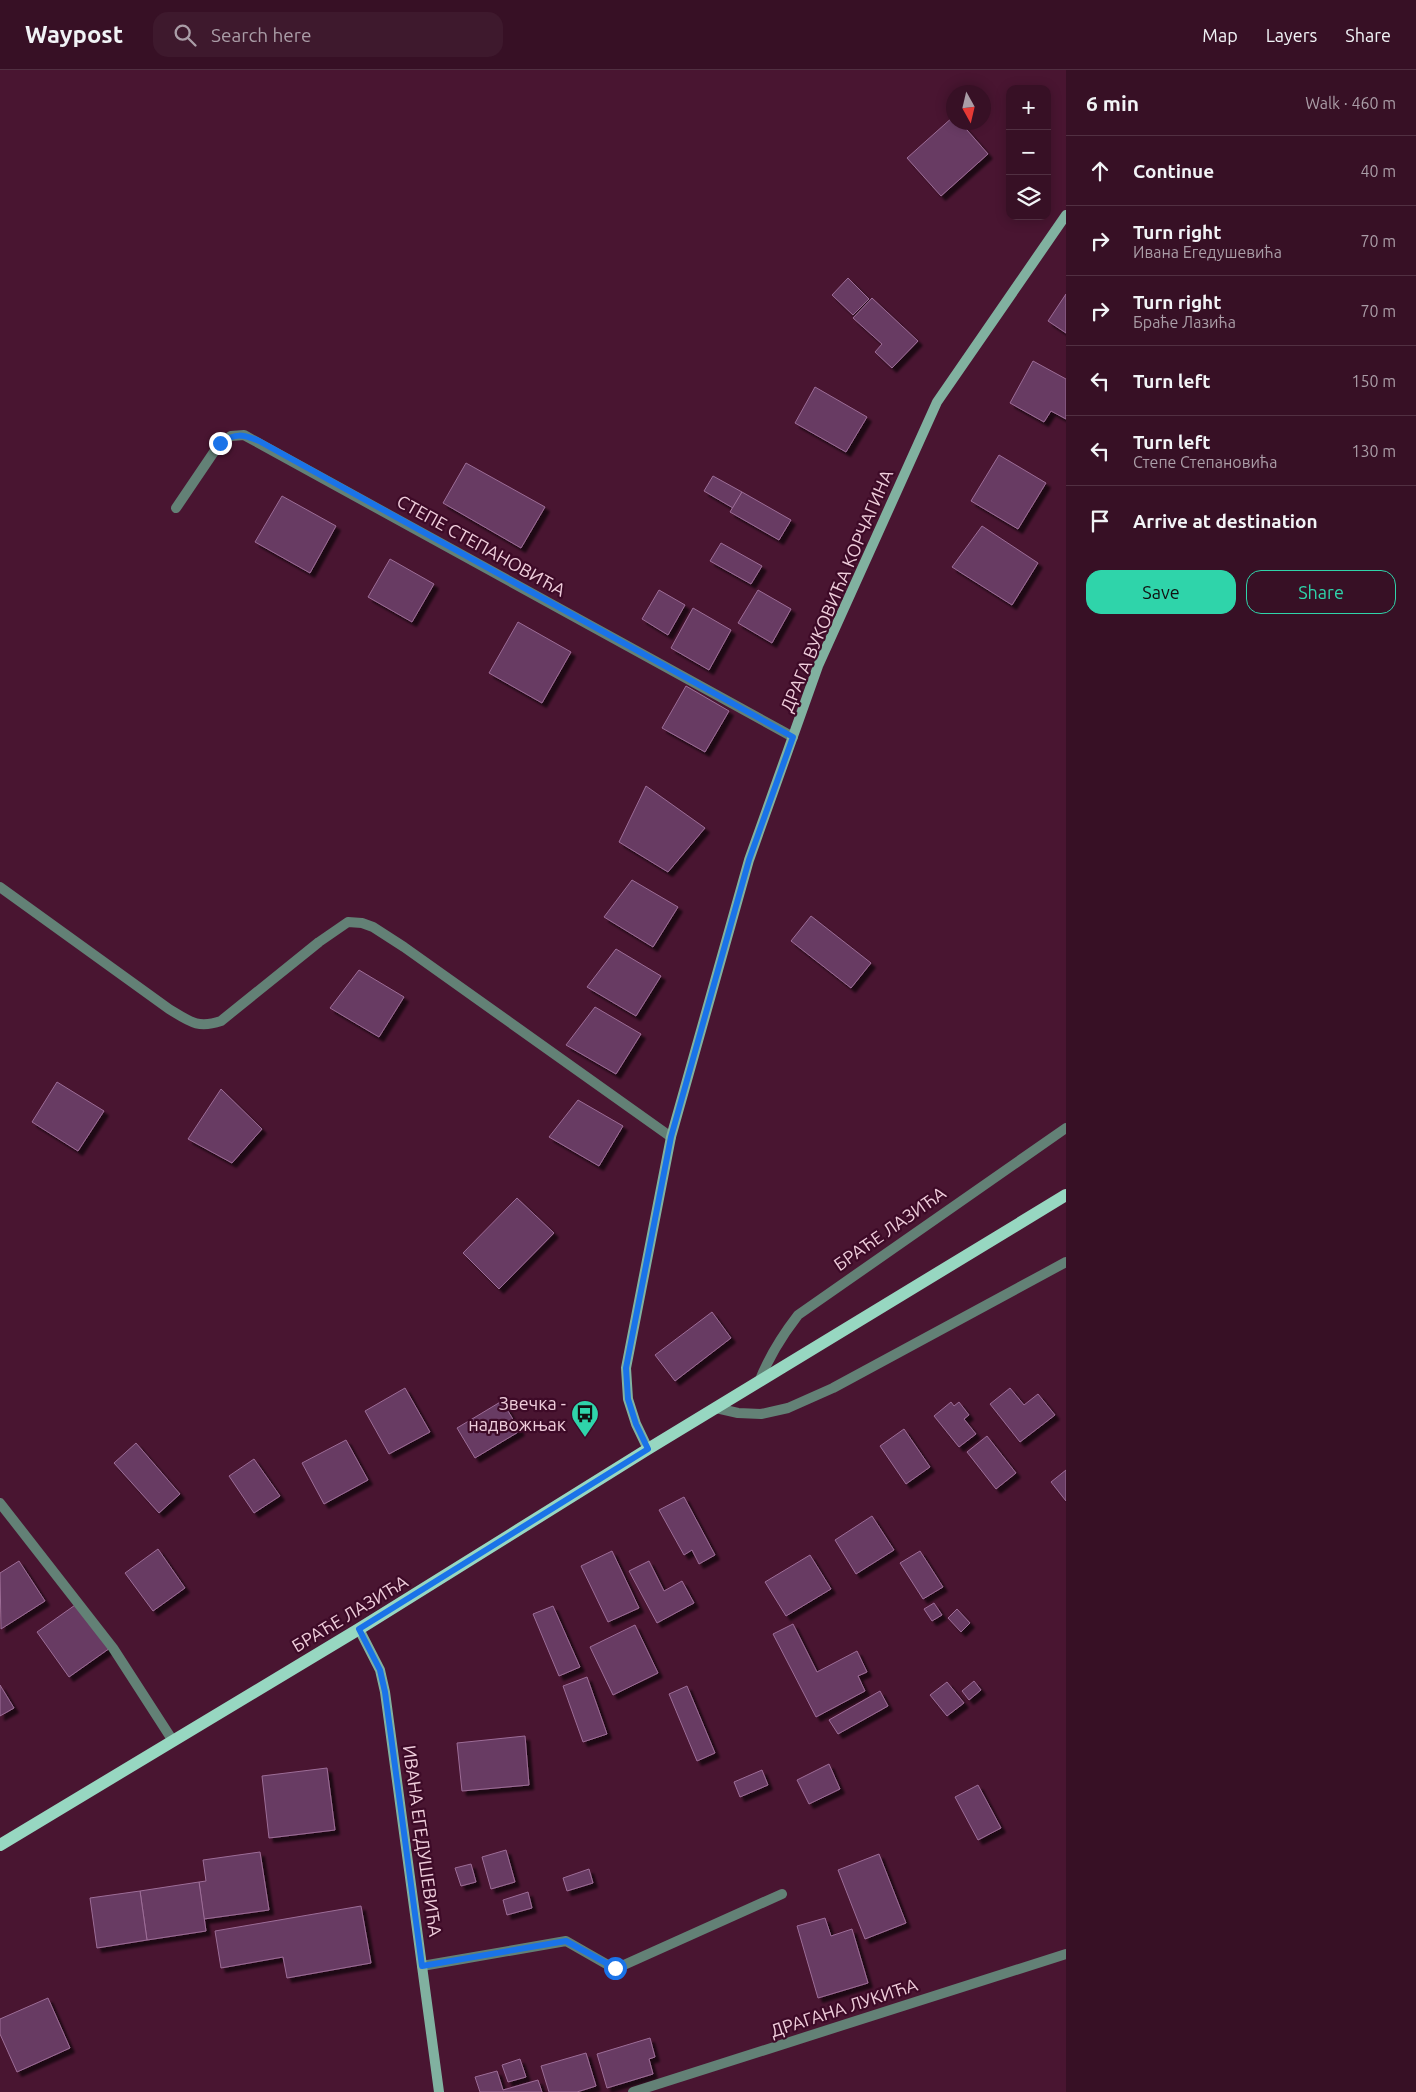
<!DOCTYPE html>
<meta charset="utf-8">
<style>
:root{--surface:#371025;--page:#3e192d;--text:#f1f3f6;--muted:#aa9da7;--line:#513042;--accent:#2fd4aa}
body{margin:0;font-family:Ubuntu,sans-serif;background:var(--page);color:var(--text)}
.controls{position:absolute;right:15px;top:15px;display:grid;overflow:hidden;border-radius:10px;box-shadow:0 2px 12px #0003}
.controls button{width:45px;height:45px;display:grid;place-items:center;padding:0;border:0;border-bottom:1px solid var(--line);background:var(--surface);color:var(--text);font:25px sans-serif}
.compass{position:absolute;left:946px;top:15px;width:45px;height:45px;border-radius:50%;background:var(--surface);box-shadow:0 2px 12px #0003;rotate:172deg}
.stop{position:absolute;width:15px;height:15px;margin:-11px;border:4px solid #1a73e8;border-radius:50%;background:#fff}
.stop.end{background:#1a73e8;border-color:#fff;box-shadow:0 1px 5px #0008}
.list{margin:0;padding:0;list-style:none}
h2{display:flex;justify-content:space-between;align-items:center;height:65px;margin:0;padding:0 20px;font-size:21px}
h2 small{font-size:16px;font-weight:400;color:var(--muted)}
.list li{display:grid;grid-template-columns:32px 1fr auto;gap:15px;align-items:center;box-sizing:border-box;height:70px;padding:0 20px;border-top:1px solid var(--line)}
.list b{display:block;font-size:19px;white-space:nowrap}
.list p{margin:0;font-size:16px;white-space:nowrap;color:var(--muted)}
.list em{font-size:16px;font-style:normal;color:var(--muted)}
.actions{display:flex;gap:10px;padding:15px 20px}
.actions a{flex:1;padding:11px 0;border:1px solid var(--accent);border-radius:15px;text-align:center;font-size:18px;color:var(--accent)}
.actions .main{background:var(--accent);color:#111}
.icon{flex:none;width:28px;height:28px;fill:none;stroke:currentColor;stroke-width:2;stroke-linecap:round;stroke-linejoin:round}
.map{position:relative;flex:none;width:1066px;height:2022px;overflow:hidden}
header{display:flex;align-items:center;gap:30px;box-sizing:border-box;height:70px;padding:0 25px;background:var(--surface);border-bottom:1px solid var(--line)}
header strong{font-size:24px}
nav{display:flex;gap:28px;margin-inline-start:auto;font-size:18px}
.search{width:350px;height:45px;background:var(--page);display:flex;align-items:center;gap:12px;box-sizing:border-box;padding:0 18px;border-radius:15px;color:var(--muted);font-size:19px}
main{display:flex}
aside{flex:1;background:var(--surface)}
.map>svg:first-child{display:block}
.building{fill:#673b63;stroke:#9d6d97;filter:url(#shadow)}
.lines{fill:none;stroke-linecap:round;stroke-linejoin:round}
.lane{stroke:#638176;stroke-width:10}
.street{stroke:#638176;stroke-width:10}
.secondary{stroke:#81b1a0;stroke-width:10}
.primary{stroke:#97d7c1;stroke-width:12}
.route{stroke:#1a73e8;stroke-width:6}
.labels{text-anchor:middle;stroke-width:4.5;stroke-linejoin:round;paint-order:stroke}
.street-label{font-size:18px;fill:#efcddb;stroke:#3d0a27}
.poi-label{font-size:18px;fill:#efcddb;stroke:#3d0a27;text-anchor:end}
</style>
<header>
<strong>Waypost</strong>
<div class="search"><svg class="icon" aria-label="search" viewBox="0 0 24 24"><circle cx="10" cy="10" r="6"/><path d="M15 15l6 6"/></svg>Search here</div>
<nav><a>Map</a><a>Layers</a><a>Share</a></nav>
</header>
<main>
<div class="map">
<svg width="1066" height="2022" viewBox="0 0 1066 2022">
<defs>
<filter id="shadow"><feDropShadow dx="4.5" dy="4.5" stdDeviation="1" flood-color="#0009"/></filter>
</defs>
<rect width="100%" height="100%" fill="#491531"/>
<!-- building -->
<g class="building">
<path d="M954,46V52H960L988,84L941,126L907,88Z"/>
<path d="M848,208L869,229L853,245L832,225Z"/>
<path d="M1066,224V263L1048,251Z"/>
<path d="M872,228L918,271L892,298L875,282L882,274L853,248Z"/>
<path d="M1033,291L1066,309V349L1051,341L1044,352L1010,333Z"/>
<path d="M815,317L867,347L846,382L795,353Z"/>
<path d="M999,385L1046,413L1018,459L971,431Z"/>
<path d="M466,393L545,437L521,478L443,433Z"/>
<path d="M713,406L742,422L733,438L704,421Z"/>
<path d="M742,422L791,450L779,470L730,442Z"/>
<path d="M282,426L336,456L310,503L255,472Z"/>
<path d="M982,456L1038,493L1012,535L952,497Z"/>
<path d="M721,473L762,496L751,514L710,491Z"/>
<path d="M390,489L434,514L412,552L368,527Z"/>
<path d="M659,520L685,535L668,565L642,549Z"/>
<path d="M758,520L791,539L772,573L738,553Z"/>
<path d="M693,538L731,560L709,600L671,578Z"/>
<path d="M518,552L571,582L542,633L489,603Z"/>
<path d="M686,616L729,641L705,682L662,658Z"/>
<path d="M646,716L705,758L668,802L619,772Z"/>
<path d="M632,810L678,837L653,877L604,847Z"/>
<path d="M811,846L871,893L851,918L791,871Z"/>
<path d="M616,879L661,906L636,946L587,917Z"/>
<path d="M359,900L404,927L379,967L330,938Z"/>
<path d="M595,937L641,964L616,1004L566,975Z"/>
<path d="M57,1012L104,1041L78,1081L32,1052Z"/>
<path d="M221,1019L262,1059L232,1093L188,1069Z"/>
<path d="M578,1030L623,1056L599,1096L549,1067Z"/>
<path d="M517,1128L554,1163L499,1219L463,1183Z"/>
<path d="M712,1242L731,1268L675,1311L655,1285Z"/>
<path d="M405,1318L430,1362L389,1384L365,1341Z"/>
<path d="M1010,1318L1024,1335L1038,1324L1055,1345L1020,1372L990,1334Z"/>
<path d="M502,1331L520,1361L475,1388L457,1358Z"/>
<path d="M951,1332L954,1336L959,1332L969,1345L964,1349L976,1364L959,1377L934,1346Z"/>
<path d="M904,1359L930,1397L906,1414L880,1376Z"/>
<path d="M987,1366L1016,1403L996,1419L967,1382Z"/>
<path d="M346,1370L368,1410L324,1434L302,1393Z"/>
<path d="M136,1373L180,1424L159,1443L114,1393Z"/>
<path d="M254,1389L280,1426L254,1443L229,1406Z"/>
<path d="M1066,1400V1431L1051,1412Z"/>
<path d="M684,1427L715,1485L699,1494L692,1480L684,1485L659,1440Z"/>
<path d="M872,1446L894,1480L856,1504L835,1470Z"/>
<path d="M158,1479L185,1518L153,1541L125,1503Z"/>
<path d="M612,1481L639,1538L608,1552L581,1496Z"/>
<path d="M920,1481L943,1517L923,1529L900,1493Z"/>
<path d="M810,1485L831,1519L786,1546L765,1512Z"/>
<path d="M19,1491L45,1531L1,1559L0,1503Z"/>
<path d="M649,1491L664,1521L682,1511L694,1533L657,1553L629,1501Z"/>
<path d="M78,1533L110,1578L69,1607L37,1562Z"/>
<path d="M934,1533L942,1545L932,1551L924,1539Z"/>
<path d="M553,1536L580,1597L559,1606L533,1544Z"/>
<path d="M957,1539L970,1553L961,1562L948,1548Z"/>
<path d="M793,1554L817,1602L857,1581L867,1602L858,1606L865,1621L816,1647L773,1564Z"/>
<path d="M635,1555L658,1603L613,1625L590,1577Z"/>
<path d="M587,1607L607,1664L583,1672L563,1616Z"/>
<path d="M974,1611L981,1620L969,1630L962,1621Z"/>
<path d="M947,1612L964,1633L947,1646L930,1625Z"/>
<path d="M0,1615L14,1638L0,1646Z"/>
<path d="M687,1616L715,1683L697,1691L669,1624Z"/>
<path d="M880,1621L888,1636L838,1664L829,1650Z"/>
<path d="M525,1666L529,1715L462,1721L457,1673Z"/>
<path d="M829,1694L840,1719L809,1734L797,1710Z"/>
<path d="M327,1698L335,1760L269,1768L262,1706Z"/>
<path d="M762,1700L768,1715L740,1727L734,1712Z"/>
<path d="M978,1715L1001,1758L978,1770L955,1727Z"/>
<path d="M506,1780L515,1812L491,1819L482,1787Z"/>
<path d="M260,1782L269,1840L204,1849L199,1812L206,1811L203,1790Z"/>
<path d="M879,1784L906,1853L865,1869L838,1800Z"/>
<path d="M471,1794L476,1812L461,1816L455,1798Z"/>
<path d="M589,1799L593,1813L567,1821L563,1808Z"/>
<path d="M199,1812L206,1861L147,1870L140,1821Z"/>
<path d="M140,1821L147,1870L97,1878L90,1828Z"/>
<path d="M528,1822L532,1838L507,1845L503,1830Z"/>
<path d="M361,1836L371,1893L287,1908L283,1887L221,1898L215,1861Z"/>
<path d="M825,1848L831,1866L852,1859L868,1913L818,1928L797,1856Z"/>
<path d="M48,1928L70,1978L17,2002L0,1964V1949Z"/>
<path d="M650,1968L655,1987L649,1989L653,2004L607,2018L597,1984Z"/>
<path d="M586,1983L596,2016L577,2022H549L541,1996Z"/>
<path d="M520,1989L526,2007L508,2012L502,1995Z"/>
<path d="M497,2001L503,2020L538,2010L542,2022H480L475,2007Z"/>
</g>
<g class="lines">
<!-- lane -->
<g class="lane">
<path d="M0,817L169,939C189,951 197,959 221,951L319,872L348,852L362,853L373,857L404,877L671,1067"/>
<path d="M0,1433L113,1578L173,1671"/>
<path d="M422,1896L566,1871L615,1899L782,1824"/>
</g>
<!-- street -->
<g class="street">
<path d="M176,438L220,373L231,366L244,365L793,667"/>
<path d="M759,1312C769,1286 781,1267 798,1245L1066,1058"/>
<path d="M716,1338L738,1343L761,1344L788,1338L833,1318L1066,1192"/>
<path d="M633,2022L1066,1884"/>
</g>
<!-- secondary -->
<g class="secondary">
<path d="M648,1379L636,1354L628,1329L626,1298L671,1067L749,790L818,596L937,332L1066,145"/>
<path d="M359,1559L380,1600L385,1622L439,2022"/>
</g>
<!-- primary -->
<path class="primary" d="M0,1775L359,1559L648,1379L1066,1125"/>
</g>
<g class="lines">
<!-- route -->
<path class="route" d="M220,373C236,363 242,364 259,371L793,667L749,790L671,1067L626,1298L628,1329L636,1354L648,1379L359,1559L380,1600L385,1622L422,1896L566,1871L615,1898"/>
</g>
<!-- icons -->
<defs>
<symbol id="bus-pin" viewBox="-11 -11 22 30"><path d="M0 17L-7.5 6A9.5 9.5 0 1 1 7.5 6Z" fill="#2fd4aa" stroke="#3d0a27"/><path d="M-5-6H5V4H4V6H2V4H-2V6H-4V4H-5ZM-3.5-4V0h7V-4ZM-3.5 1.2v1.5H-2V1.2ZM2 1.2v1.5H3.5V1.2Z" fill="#111"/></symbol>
</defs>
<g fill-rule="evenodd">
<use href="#bus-pin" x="569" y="1328" width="32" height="43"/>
</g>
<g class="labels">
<!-- street labels -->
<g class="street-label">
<text transform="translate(481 476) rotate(29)" y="6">СТЕПЕ СТЕПАНОВИЋА</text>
<text transform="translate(837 521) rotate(-67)" y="6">ДРАГА ВУКОВИЋА КОРЧАГИНА</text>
<text transform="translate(890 1159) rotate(-35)" y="6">БРАЋЕ ЛАЗИЋА</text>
<text transform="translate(350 1544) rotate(-31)" y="6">БРАЋЕ ЛАЗИЋА</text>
<text transform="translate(422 1771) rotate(82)" y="6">ИВАНА ЕГЕДУШЕВИЋА</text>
<text transform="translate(844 1938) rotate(-18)" y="6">ДРАГАНА ЛУКИЋА</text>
</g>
<!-- poi labels -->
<g class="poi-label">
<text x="566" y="1340">Звечка -<tspan x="566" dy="21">надвожњак</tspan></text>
</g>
</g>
</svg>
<div class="controls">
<button>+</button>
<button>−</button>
<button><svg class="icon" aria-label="layers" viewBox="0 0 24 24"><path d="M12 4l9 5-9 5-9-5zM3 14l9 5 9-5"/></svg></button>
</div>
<svg class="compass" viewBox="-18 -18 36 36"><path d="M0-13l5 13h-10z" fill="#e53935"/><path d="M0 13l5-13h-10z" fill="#aa9da7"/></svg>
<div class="stop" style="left:615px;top:1898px"></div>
<div class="stop end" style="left:220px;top:373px"></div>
</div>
<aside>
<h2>6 min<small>Walk · 460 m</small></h2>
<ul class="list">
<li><svg class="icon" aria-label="ahead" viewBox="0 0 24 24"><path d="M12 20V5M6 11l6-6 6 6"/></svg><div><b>Continue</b></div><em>40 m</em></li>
<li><svg class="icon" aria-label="right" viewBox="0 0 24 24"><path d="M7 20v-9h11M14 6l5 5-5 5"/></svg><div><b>Turn right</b><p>Ивана Егедушевића</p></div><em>70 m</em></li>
<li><svg class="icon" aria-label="right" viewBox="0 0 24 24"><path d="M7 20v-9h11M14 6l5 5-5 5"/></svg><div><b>Turn right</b><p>Браће Лазића</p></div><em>70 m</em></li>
<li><svg class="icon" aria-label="left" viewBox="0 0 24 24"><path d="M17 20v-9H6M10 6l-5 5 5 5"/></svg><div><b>Turn left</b></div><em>150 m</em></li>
<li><svg class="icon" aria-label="left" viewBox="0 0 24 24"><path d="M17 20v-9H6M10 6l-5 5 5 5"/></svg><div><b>Turn left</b><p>Степе Степановића</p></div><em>130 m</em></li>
<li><svg class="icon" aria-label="arrive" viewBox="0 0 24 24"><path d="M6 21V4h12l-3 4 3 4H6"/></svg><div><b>Arrive at destination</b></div></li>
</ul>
<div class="actions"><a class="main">Save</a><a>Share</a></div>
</aside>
</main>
